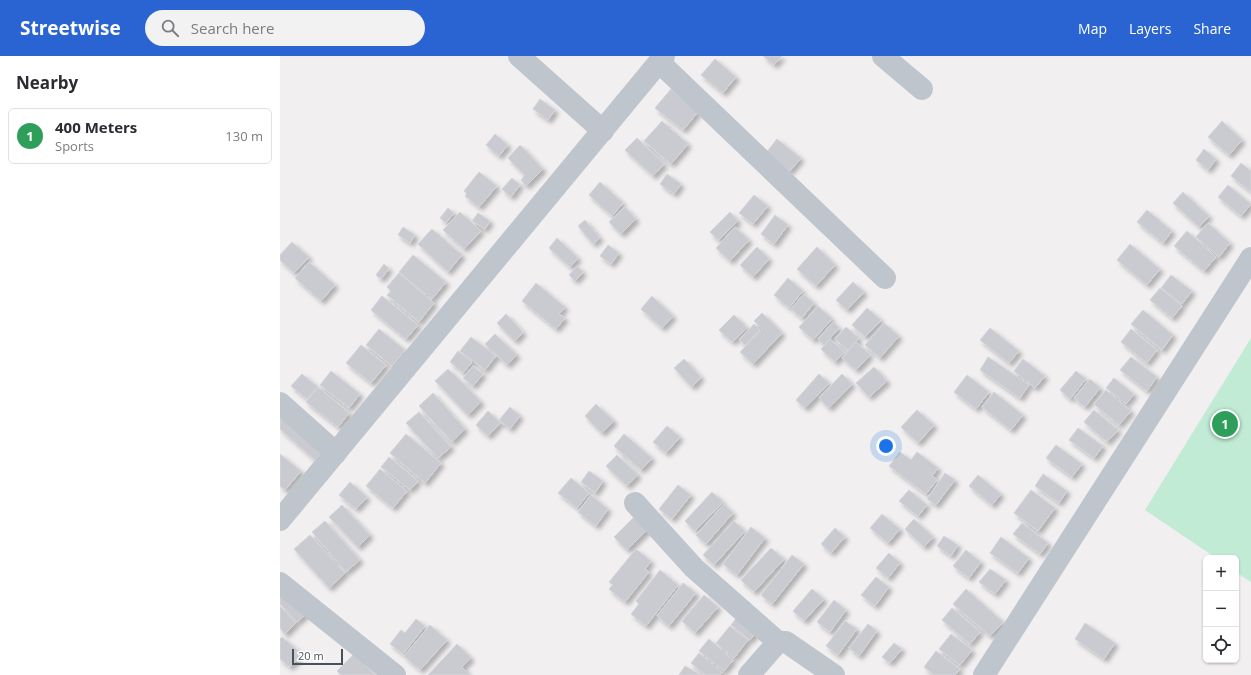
<!DOCTYPE html>
<meta charset="utf-8">
<style>
:root{--surface:#fff;--page:#f2f2f3;--text:#2b2b33;--muted:#7c7c81;--line:#e1e1e2;--accent:#2964d2}
body{margin:0;font-family:"Open Sans",sans-serif;background:var(--page);color:var(--text)}
.controls{position:absolute;right:12px;bottom:12px;display:grid;overflow:hidden;border-radius:6px;box-shadow:0 1px 3px #0004}
.controls button{width:36px;height:36px;display:grid;place-items:center;padding:0;border:0;border-bottom:1px solid var(--line);background:var(--surface);color:var(--text);font:20px sans-serif}
.scale{position:absolute;left:12px;bottom:10px;width:51px;box-sizing:border-box;padding-left:4px;border:2px solid #49515b;border-top:0;font-size:11px;line-height:14px;white-space:nowrap;color:#49515b;-webkit-text-stroke:3px #fff;paint-order:stroke}
.you{position:absolute;left:606px;top:390px;width:14px;height:14px;margin:-10px;border:3px solid #fff;border-radius:50%;background:#1a73e8;box-shadow:0 0 0 6px #1a73e833}
.badge{display:grid;place-items:center;width:26px;height:26px;border-radius:50%;background:var(--accent);color:#fff;font-size:13px;font-weight:700}
.pin{position:absolute;translate:-50% -50%;border:2px solid #fff;box-shadow:0 1px 4px #0006}
.list{margin:0;padding:0;list-style:none}
h2{display:flex;justify-content:space-between;align-items:center;height:52px;margin:0;padding:0 16px;font-size:17px}
h2 small{font-size:13px;font-weight:400;color:var(--muted)}
.list li{display:grid;grid-template-columns:26px 1fr auto;gap:12px;align-items:center;box-sizing:border-box;height:56px;margin:0 8px 8px;padding:0 8px;border:1px solid var(--line);border-radius:6px}
.list b{display:block;font-size:15px;white-space:nowrap}
.list p{margin:0;font-size:13px;white-space:nowrap;color:var(--muted)}
.list em{font-size:13px;font-style:normal;color:var(--muted)}
.icon{flex:none;width:22px;height:22px;fill:none;stroke:currentColor;stroke-width:2;stroke-linecap:round;stroke-linejoin:round}
.map{position:relative;flex:none;width:971px;height:619px;overflow:hidden}
header{display:flex;align-items:center;gap:24px;box-sizing:border-box;height:56px;padding:0 20px;background:var(--accent);color:#fff}
header strong{font-size:19px}
nav{display:flex;gap:22px;margin-inline-start:auto;font-size:14px}
.search{width:280px;height:36px;background:var(--page);display:flex;align-items:center;gap:10px;box-sizing:border-box;padding:0 14px;border-radius:22px;color:var(--muted);font-size:15px}
main{display:flex}
aside{flex:1;background:var(--surface)}
.map>svg:first-child{display:block}
.green{fill:#c1ebd5}
.building{fill:#c9cbd1;stroke:#d4d5da;filter:url(#shadow)}
.lines{fill:none;stroke-linecap:round;stroke-linejoin:round}
.minor{stroke:#bfc5cd;stroke-width:22}
</style>
<header>
<strong>Streetwise</strong>
<div class="search"><svg class="icon" aria-label="search" viewBox="0 0 24 24"><circle cx="10" cy="10" r="6"/><path d="M15 15l6 6"/></svg>Search here</div>
<nav><a>Map</a><a>Layers</a><a>Share</a></nav>
</header>
<main>
<aside>
<h2>Nearby<small></small></h2>
<ul class="list">
<li><span class="badge" style="background:#2e9e5b">1</span><div><b>400 Meters</b><p>Sports</p></div><em>130 m</em></li>
</ul>
</aside>
<div class="map">
<svg width="971" height="619" viewBox="0 0 971 619">
<defs>
<filter id="shadow"><feDropShadow dx="3.5" dy="3.5" stdDeviation="2" flood-color="#0004"/></filter>
</defs>
<rect width="100%" height="100%" fill="#f1efef"/>
<!-- green -->
<path class="green" d="M971,282V526L956,516V502H936L865,454Z"/>
<!-- building -->
<g class="building">
<path d="M483,0H502L494,9Z"/>
<path d="M435,3L456,21L443,37L421,19Z"/>
<path d="M391,33L418,56L403,74L375,52Z"/>
<path d="M260,43L275,54L268,64L253,53Z"/>
<path d="M382,65L408,88L391,108L364,85Z"/>
<path d="M942,65L962,84L949,99L928,81Z"/>
<path d="M215,78L228,89L219,100L206,89Z"/>
<path d="M357,82L384,108L373,120L345,94Z"/>
<path d="M497,83L521,102L509,116L486,97Z"/>
<path d="M240,89L263,113L246,130L241,124L245,119L228,102Z"/>
<path d="M924,93L936,103L928,114L916,104Z"/>
<path d="M961,107L971,115V136L951,120Z"/>
<path d="M199,116L217,130L199,151L185,140L187,138L184,135Z"/>
<path d="M387,118L401,128L394,138L380,128Z"/>
<path d="M232,122L240,129L231,141L222,133Z"/>
<path d="M320,126L343,147L332,160L309,139Z"/>
<path d="M948,129L971,148L961,160L938,141Z"/>
<path d="M903,136L929,160L919,171L893,147Z"/>
<path d="M474,139L488,150L473,168L459,157Z"/>
<path d="M345,151L356,163L341,178L329,166Z"/>
<path d="M168,152L174,157L166,167L160,162Z"/>
<path d="M867,154L892,175L883,187L857,166Z"/>
<path d="M180,156L201,175L184,193L163,174Z"/>
<path d="M450,156L458,165L438,184L430,176Z"/>
<path d="M198,157L210,165L205,173L192,165Z"/>
<path d="M495,159L508,169L494,188L481,178Z"/>
<path d="M305,164L320,182L313,188L298,170Z"/>
<path d="M928,167L950,187L939,201L916,181Z"/>
<path d="M123,171L135,179L130,187L118,179Z"/>
<path d="M455,171L469,184L450,205L436,192Z"/>
<path d="M152,173L182,199L168,216L138,188Z"/>
<path d="M907,175L936,201L924,215L894,190Z"/>
<path d="M277,182L298,202L290,211L269,192Z"/>
<path d="M12,186L29,201L14,217L0,204V199Z"/>
<path d="M850,188L880,213L867,229L837,204Z"/>
<path d="M328,189L339,197L331,208L320,200Z"/>
<path d="M477,191L489,203L473,221L460,209Z"/>
<path d="M537,191L555,209L536,230L517,213Z"/>
<path d="M133,199L166,226L152,243L119,216Z"/>
<path d="M29,206L55,229L41,245L15,222Z"/>
<path d="M104,208L109,213L101,223L96,219Z"/>
<path d="M297,210L303,216L295,225L289,219Z"/>
<path d="M119,217L154,247L139,266L107,239L111,235L107,231Z"/>
<path d="M891,219L912,235L902,248L881,232Z"/>
<path d="M508,222L523,235L509,252L494,239Z"/>
<path d="M573,226L584,236L567,254L556,244Z"/>
<path d="M256,227L285,251L279,258L285,262L276,273L242,245Z"/>
<path d="M880,232L902,250L892,262L870,244Z"/>
<path d="M524,238L534,247L522,262L511,253Z"/>
<path d="M102,240L138,269L126,283L91,254Z"/>
<path d="M372,240L393,260L382,272L361,253Z"/>
<path d="M538,250L552,263L533,284L519,271Z"/>
<path d="M587,252L601,264L585,281L572,269Z"/>
<path d="M863,254L893,279L882,294L851,268Z"/>
<path d="M482,257L502,277L473,308L460,296L482,273L474,265Z"/>
<path d="M226,258L243,276L235,285L217,267Z"/>
<path d="M454,259L467,272L452,286L439,274Z"/>
<path d="M553,266L559,272L544,289L538,283Z"/>
<path d="M604,267L619,280L600,302L585,289Z"/>
<path d="M474,268L480,274L465,289L459,284Z"/>
<path d="M566,271L579,282L568,294L555,283Z"/>
<path d="M710,272L739,295L729,307L700,284Z"/>
<path d="M99,273L125,294L112,310L86,289Z"/>
<path d="M851,273L877,294L867,307L841,286Z"/>
<path d="M215,278L237,299L227,309L205,288Z"/>
<path d="M191,281L216,300L205,314L180,295Z"/>
<path d="M550,283L564,296L555,306L541,293Z"/>
<path d="M576,286L590,299L576,314L562,302Z"/>
<path d="M81,289L106,309L91,327L66,307Z"/>
<path d="M178,295L192,306L183,317L170,306Z"/>
<path d="M708,301L749,329L740,342L700,314Z"/>
<path d="M851,301L877,321L867,335L840,314Z"/>
<path d="M404,303L421,321L412,331L394,312Z"/>
<path d="M743,303L765,320L755,332L734,315Z"/>
<path d="M193,310L203,318L193,330L183,322Z"/>
<path d="M594,311L607,325L589,341L576,327Z"/>
<path d="M168,313L201,346L188,359L155,325Z"/>
<path d="M51,315L80,338L69,352L40,329Z"/>
<path d="M796,315L806,323L790,343L780,334Z"/>
<path d="M22,318L38,331L27,343L11,330Z"/>
<path d="M539,318L549,327L525,352L516,344Z"/>
<path d="M562,318L572,328L549,352L539,342Z"/>
<path d="M687,319L709,336L696,353L674,336Z"/>
<path d="M834,322L854,338L846,348L826,332Z"/>
<path d="M810,323L820,332L805,351L794,342Z"/>
<path d="M38,331L69,357L58,371L26,346Z"/>
<path d="M826,334L851,355L839,369L814,348Z"/>
<path d="M714,336L743,359L731,374L702,351Z"/>
<path d="M153,337L185,373L172,386L139,350Z"/>
<path d="M316,348L334,365L322,377L305,360Z"/>
<path d="M230,351L240,360L230,373L219,364Z"/>
<path d="M637,354L654,369L638,387L621,371Z"/>
<path d="M814,354L838,374L827,386L804,366Z"/>
<path d="M7,355L47,391L35,404L0,373V363Z"/>
<path d="M208,355L220,367L208,380L196,369Z"/>
<path d="M139,356L171,391L158,402L126,367Z"/>
<path d="M387,370L400,381L386,397L373,386Z"/>
<path d="M798,372L823,390L814,402L789,384Z"/>
<path d="M126,378L161,407L145,427L110,397Z"/>
<path d="M344,378L372,402L361,414L334,390Z"/>
<path d="M776,389L802,408L792,421L766,402Z"/>
<path d="M620,396L631,404L637,396L658,412L652,420L657,424L646,438L609,410Z"/>
<path d="M0,398L21,415L5,434L0,430Z"/>
<path d="M337,399L358,419L347,430L326,410Z"/>
<path d="M109,401L138,425L130,434L101,411Z"/>
<path d="M100,413L127,435L113,452L86,430Z"/>
<path d="M309,415L323,425L315,437L301,426Z"/>
<path d="M665,417L675,424L656,449L647,443Z"/>
<path d="M763,418L787,435L779,447L755,430Z"/>
<path d="M698,419L721,438L712,449L689,430Z"/>
<path d="M291,422L309,437L297,452L278,437Z"/>
<path d="M70,426L87,441L76,453L59,439Z"/>
<path d="M398,429L411,439L392,463L379,453Z"/>
<path d="M629,434L647,449L638,460L619,445Z"/>
<path d="M751,434L775,452L758,475L734,457Z"/>
<path d="M432,436L443,446L415,475L405,465Z"/>
<path d="M311,439L328,453L316,470L298,456Z"/>
<path d="M444,448L453,457L426,488L416,479Z"/>
<path d="M62,449L90,479L78,491L49,461Z"/>
<path d="M602,458L620,473L608,487L590,472Z"/>
<path d="M355,460L368,473L347,494L334,481Z"/>
<path d="M634,463L653,481L644,491L625,473Z"/>
<path d="M45,465L80,504L66,516L32,476Z"/>
<path d="M454,465L465,475L434,509L423,499Z"/>
<path d="M742,467L768,487L760,498L733,478Z"/>
<path d="M471,471L485,482L457,519L443,508Z"/>
<path d="M555,472L565,481L551,497L541,488Z"/>
<path d="M30,479L65,517L49,532L14,493Z"/>
<path d="M664,480L678,489L671,500L657,490Z"/>
<path d="M721,481L749,502L738,517L710,497Z"/>
<path d="M491,492L504,503L474,536L461,524Z"/>
<path d="M356,493L371,505L365,513L369,516L345,546L329,533L333,529L329,526Z"/>
<path d="M686,494L701,506L689,522L673,510Z"/>
<path d="M609,497L620,507L608,522L596,512Z"/>
<path d="M512,499L524,508L492,548L481,539Z"/>
<path d="M710,513L726,524L715,538L699,526Z"/>
<path d="M380,514L398,529L366,570L351,558L359,548L356,545Z"/>
<path d="M596,521L609,531L595,550L581,539Z"/>
<path d="M403,527L416,537L389,570L377,560Z"/>
<path d="M0,533L28,556L17,566L0,548Z"/>
<path d="M532,533L544,543L524,565L513,555Z"/>
<path d="M686,533L723,566L710,580L673,548Z"/>
<path d="M424,539L438,551L415,577L402,565Z"/>
<path d="M554,544L566,554L550,576L537,566Z"/>
<path d="M0,550L16,567L5,578L0,572Z"/>
<path d="M672,552L700,576L690,588L662,564Z"/>
<path d="M457,561L476,576L470,584L451,569Z"/>
<path d="M136,563L145,570L123,598L110,588L121,574L125,577Z"/>
<path d="M565,565L577,573L558,599L546,590Z"/>
<path d="M805,567L835,587L824,603L795,583Z"/>
<path d="M588,568L597,575L579,600L569,592Z"/>
<path d="M150,569L167,584L140,614L124,600Z"/>
<path d="M450,570L468,584L454,602L436,587Z"/>
<path d="M671,578L692,594L680,609L659,593Z"/>
<path d="M2,581L22,598L10,611L0,603V583Z"/>
<path d="M429,583L453,604L444,615L419,595Z"/>
<path d="M614,587L622,593L610,607L602,601Z"/>
<path d="M177,588L191,602L182,611L190,619H148Z"/>
<path d="M656,595L680,613L675,619H654L644,611Z"/>
<path d="M419,597L442,616L440,619H425L411,607Z"/>
<path d="M74,598L95,619H61L57,615Z"/>
<path d="M405,610L420,619H399Z"/>
</g>
<g class="lines">
<!-- minor -->
<g class="minor">
<path d="M239,0L323,75"/>
<path d="M603,0L642,33"/>
<path d="M379,6L605,222"/>
<path d="M0,347L56,397"/>
<path d="M355,447L414,512L498,586"/>
<path d="M0,464L384,0"/>
<path d="M0,527L115,619"/>
<path d="M469,619L498,586H506L554,619"/>
<path d="M704,619L971,202"/>
</g>
</g>
</svg>
<div class="controls">
<button>+</button>
<button>−</button>
<button><svg class="icon" aria-label="locate" viewBox="0 0 24 24"><circle cx="12" cy="12" r="6"/><path d="M12 2v4M12 18v4M2 12h4M18 12h4"/></svg></button>
</div>
<div class="scale">20 m</div>
<div class="you"></div>
<div class="pin badge" style="left:945px;top:368px;background:#2e9e5b">1</div>
</div>
</main>
